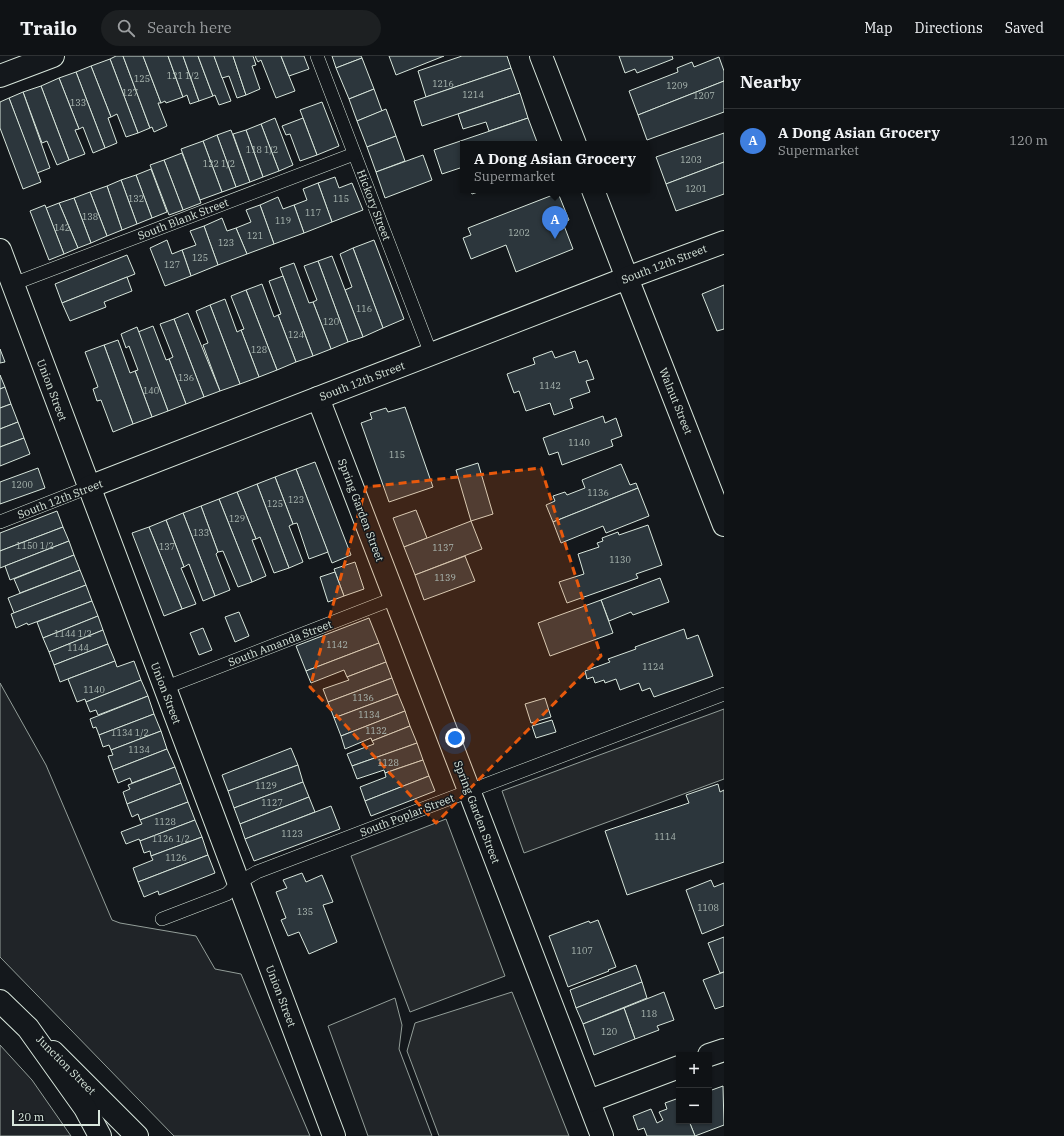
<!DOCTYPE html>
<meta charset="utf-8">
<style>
:root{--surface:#0f1215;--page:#1d2022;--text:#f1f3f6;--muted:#9b9ea0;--line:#2f3234;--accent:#ffb74d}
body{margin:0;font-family:"IBM Plex Serif",serif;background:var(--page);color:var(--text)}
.controls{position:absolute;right:12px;bottom:12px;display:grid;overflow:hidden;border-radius:0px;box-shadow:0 1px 3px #0004}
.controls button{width:36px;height:36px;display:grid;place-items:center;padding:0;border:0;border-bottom:1px solid var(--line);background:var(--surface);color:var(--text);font:20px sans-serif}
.scale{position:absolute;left:12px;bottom:10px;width:88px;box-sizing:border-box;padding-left:4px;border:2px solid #d8e6dc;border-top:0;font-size:11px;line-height:14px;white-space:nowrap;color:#d8e6dc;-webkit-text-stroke:3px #14181c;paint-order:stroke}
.you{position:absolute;left:455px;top:682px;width:14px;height:14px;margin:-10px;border:3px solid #fff;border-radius:50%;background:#1a73e8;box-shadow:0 0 0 6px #1a73e833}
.badge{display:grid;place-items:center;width:26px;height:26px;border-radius:50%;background:var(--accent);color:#fff;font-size:13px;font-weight:700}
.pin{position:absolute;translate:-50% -33px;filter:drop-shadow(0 1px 2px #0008)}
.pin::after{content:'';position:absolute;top:21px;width:14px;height:12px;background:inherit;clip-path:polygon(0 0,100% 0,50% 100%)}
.popup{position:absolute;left:460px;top:85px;width:190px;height:52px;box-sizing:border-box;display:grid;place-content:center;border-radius:0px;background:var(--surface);filter:drop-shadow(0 1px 3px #0005);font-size:13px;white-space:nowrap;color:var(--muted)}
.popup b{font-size:15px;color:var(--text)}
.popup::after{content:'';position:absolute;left:50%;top:100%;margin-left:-8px;border:8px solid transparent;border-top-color:var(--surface)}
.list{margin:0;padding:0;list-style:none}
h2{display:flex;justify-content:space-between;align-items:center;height:52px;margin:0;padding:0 16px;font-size:17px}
h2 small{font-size:13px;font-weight:400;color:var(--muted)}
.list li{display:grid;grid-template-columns:26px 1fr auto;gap:12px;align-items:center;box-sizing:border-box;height:64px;padding:0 16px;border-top:1px solid var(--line)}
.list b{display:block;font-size:15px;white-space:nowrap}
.list p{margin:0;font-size:13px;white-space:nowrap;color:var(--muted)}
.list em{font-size:13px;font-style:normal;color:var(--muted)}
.icon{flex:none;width:22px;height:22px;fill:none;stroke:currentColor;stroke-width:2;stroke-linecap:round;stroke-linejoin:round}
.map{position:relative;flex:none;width:724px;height:1080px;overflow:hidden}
header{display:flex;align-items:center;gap:24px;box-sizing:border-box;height:56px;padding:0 20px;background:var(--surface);border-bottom:1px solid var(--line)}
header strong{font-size:19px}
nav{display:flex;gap:22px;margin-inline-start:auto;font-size:14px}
.search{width:280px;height:36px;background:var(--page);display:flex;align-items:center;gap:10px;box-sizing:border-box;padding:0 14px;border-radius:22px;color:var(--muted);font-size:15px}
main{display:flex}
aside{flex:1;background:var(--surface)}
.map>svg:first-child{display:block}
.green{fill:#202428;stroke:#939e99}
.parking{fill:#24282b;stroke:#939e99}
.building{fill:#2c363c;stroke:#d8e6dc}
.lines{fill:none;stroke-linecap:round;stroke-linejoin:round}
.lane-casing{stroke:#d8e6dc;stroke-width:14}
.street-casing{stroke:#d8e6dc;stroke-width:24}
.secondary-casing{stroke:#d8e6dc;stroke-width:24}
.primary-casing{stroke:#d8e6dc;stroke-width:24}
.lane{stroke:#14181c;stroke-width:13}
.street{stroke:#14181c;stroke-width:22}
.secondary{stroke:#14181c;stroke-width:22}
.primary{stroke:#14181c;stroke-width:22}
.marked{fill:#e8590c;fill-opacity:0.2;stroke:#e8590c;stroke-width:3;stroke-dasharray:8 5;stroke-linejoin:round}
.labels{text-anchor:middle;stroke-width:3;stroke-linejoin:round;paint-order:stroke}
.number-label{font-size:9px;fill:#adbab4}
.street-label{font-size:11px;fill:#d8e6dc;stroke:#14181c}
</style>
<header>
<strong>Trailo</strong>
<div class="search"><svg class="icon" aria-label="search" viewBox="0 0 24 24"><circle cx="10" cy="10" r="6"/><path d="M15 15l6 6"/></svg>Search here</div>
<nav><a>Map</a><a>Directions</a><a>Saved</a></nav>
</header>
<main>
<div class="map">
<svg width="724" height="1080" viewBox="0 0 724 1080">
<rect width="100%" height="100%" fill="#14181c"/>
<!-- green -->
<g class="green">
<path d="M0,627L46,709L112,864L120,867L196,880L215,913L241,918L310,1080H174L0,901Z"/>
<path d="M395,942L402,969L399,993L432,1080H368L328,970Z"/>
<path d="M0,989L32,1024L71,1080H0Z"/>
</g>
<!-- parking -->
<g class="parking">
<path d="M724,653V723L524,797L502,735Z"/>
<path d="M446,763L505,920L410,956L351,800Z"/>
<path d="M512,936L569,1080H439L407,995L415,967Z"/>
</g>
<!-- building -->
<g class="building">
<path d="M116,0H123L150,72L138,77L110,3Z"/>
<path d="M123,0H143L161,47H158L167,70L154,76L152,71L150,72Z"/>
<path d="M143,0H168L183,41L166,47L165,45L161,47Z"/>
<path d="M168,0H183L199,45L190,48L187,39L183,41Z"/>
<path d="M183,0H198L213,40L199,45Z"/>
<path d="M198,0H214L231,45L219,49L215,39L213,40Z"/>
<path d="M214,0H233L246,39L237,42L229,20L222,22Z"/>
<path d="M233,0H253L256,9L252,10L260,33L246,39Z"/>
<path d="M255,0H281L295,35L276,42L261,4L258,6Z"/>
<path d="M281,0H304L309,13L289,20Z"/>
<path d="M332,0H361L362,2L336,12Z"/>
<path d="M389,0H444L396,19Z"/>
<path d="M462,0H507L511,12L426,41L418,15Z"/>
<path d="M619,0H672L673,3L637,17L635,13L625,17Z"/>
<path d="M719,1L724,15V25L638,59L629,35L678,16L677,12L692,6L694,11Z"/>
<path d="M362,2L374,33L349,43L336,12Z"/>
<path d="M110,3L138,77L126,81L117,58L111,61L91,10Z"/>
<path d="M91,10L111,61L108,62L117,87L105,92L76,16Z"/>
<path d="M511,12L520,37L422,70L414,45Z"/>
<path d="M76,16L105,92L93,97L83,71L79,73L59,22Z"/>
<path d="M59,22L79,73L75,74L85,98L69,104L41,30Z"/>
<path d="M724,25V56L647,84L638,59Z"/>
<path d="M41,30L69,104L57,109L47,85L42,87L23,36Z"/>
<path d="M374,33L382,55L357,65L349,43Z"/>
<path d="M23,36L50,112L37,117L9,42Z"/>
<path d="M520,37L528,62L489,75L486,66L463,73L458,58Z"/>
<path d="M9,42L41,126L23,133L0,72V46Z"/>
<path d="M322,46L339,90L317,99L300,54Z"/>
<path d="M386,53L396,80L367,91L357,65Z"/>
<path d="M275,62L293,109L279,115L261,68Z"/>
<path d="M303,62L317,99L300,105L290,78L286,79L282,70Z"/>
<path d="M528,62L537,86L530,88H463V111L442,118L434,94Z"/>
<path d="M261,68L279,115L263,121L246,74Z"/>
<path d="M231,74L250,126L236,131L217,79Z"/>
<path d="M246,74L263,121L250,126L233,78Z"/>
<path d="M724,77V106L666,128L656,101Z"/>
<path d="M217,79L236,131L222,136L203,85Z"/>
<path d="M396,80L405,105L376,116L367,91Z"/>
<path d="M203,85L222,136L200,144L181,93Z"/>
<path d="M182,97L201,147L183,154L164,104Z"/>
<path d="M423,99L432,124L385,142L376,116Z"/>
<path d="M164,104L183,154L169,159L150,109Z"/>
<path d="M724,106V138L676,155L666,128Z"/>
<path d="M151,113L167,156L152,162L136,119Z"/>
<path d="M136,119L152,162L137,168L121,124Z"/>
<path d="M335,121L339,132L352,127L363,154L332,166L318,127Z"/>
<path d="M121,124L137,168L122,174L107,130Z"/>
<path d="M318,127L332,166L304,177L294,149L307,144L303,133Z"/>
<path d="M107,130L122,174L107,180L90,136Z"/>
<path d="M470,134H484L472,138Z"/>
<path d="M90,136L107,180L91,187L74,142Z"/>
<path d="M558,137L569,164L563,167L573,193L516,216L506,189L471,203L463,182L471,179L468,172Z"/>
<path d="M278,141L283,153L294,149L304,177L274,188L260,149Z"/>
<path d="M74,142L91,187L78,192L59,147Z"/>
<path d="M59,147L78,192L64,198L46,152Z"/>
<path d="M45,149L64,198L49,204L30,155Z"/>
<path d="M260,149L274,188L247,198L236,172L251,166L246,154Z"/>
<path d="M222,162L227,175L236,172L247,198L218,209L204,170Z"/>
<path d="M204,170L218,209L191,220L182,194L196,189L190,175Z"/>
<path d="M167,184L172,198L182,194L191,220L165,230L150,192Z"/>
<path d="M374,184L404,263L383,272L353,192Z"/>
<path d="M353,192L383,272L363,281L345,234L352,231L340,198Z"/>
<path d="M127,199L135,218L62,247L55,228Z"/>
<path d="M332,200L363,281L348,286L318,205Z"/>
<path d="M318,205L348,286L331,293L313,246L317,244L304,210Z"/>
<path d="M294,207L309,247L313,246L331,293L313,300L280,212Z"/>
<path d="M283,220L313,300L296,306L278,259L281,258L269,225Z"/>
<path d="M127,221L132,235L104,246L106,251L70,265L62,247Z"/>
<path d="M262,228L274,261L278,259L296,306L277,314L246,234Z"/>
<path d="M724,229V273L717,275L702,238Z"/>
<path d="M246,234L277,314L259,321L241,274L244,273L231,240Z"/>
<path d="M225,243L237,276L241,274L259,321L240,328L210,249Z"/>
<path d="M210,249L240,328L220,335L203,289L208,287L196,255Z"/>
<path d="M188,257L220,335L204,341L174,263Z"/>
<path d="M174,263L204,341L186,348L169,303L173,301L160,268Z"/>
<path d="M153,270L166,304L169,303L186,348L168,355L138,276Z"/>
<path d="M137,271L168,355L152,361L135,315L138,314L129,290L126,292L121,278Z"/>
<path d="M118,284L130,317L135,315L152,361L133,368L104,289Z"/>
<path d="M104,289L133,368L113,376L101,344L97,345L93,333L98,331L85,296Z"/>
<path d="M0,293L5,306L0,307Z"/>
<path d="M552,295L555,302L575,295L579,307L587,304L594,323L586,325L590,336L570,343L573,352L554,359L550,347L526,355L519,335L514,337L507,318L535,308L533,302Z"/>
<path d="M0,319L5,331L0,333Z"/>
<path d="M5,331L11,348L0,352V333Z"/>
<path d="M11,348L18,366L0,373V352Z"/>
<path d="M405,351L433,431L389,446L361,367L372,363L370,357L386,352L388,356Z"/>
<path d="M603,360L605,367L616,362L622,380L611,384L613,390L562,409L558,396L549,399L543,382Z"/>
<path d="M18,366L24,382L0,391V373Z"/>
<path d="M24,382L30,398L0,410V391Z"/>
<path d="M315,406L351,499L332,507L296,413Z"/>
<path d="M478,407L493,458L471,465L456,414Z"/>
<path d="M621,408L630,429L636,427L638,432L553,466L546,449L555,445L553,440L565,436L567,439L585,432L582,424Z"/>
<path d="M38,412L45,432L0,448V426Z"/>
<path d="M296,413L328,496L309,503L297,467L293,468L275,421Z"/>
<path d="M275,421L293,468L289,470L303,506L289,512L257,428Z"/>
<path d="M257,428L289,512L274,517L260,481L256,483L237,436Z"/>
<path d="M638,432L649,460L606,477L603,470L561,487L553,466Z"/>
<path d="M237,436L256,483L252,484L266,520L252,526L219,443Z"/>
<path d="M219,443L252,526L238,531L223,495L218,496L201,450Z"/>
<path d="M201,450L218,496L216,498L230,534L215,540L183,457Z"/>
<path d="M416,454L427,482L404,491L393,462Z"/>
<path d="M57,455L63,471L0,495V477Z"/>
<path d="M183,457L215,540L203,545L189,508L184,511L166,464Z"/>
<path d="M166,464L184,511L181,512L196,548L182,553L149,471Z"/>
<path d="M471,465L482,493L415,519L404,491Z"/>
<path d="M648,469L662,509L636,518L638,522L567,547L559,526L584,518L578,498L599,491L597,487L603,485L602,482L618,476L619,479Z"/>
<path d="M63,471L69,485L0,512V495Z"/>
<path d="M149,471L182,553L164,560L132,477Z"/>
<path d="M69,485L74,499L10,524L5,510Z"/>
<path d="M74,499L80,514L20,537L14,523Z"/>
<path d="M465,500L475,525L424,544L415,519Z"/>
<path d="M355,506L364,533L344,540L334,513Z"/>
<path d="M80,514L86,529L14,557L8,542Z"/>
<path d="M335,516L344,540L328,546L320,521Z"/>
<path d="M660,522L669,546L633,559L631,556L609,565L601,544Z"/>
<path d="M86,529L92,545L28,569L27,567L16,572L11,558Z"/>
<path d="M601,544L613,577L550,600L538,567Z"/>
<path d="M92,545L98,560L43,582L37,566Z"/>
<path d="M239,556L249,580L235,586L225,561Z"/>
<path d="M98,560L103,574L49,596L43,582Z"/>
<path d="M369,562L379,587L306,615L296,590Z"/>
<path d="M203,572L212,594L199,599L190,577Z"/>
<path d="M684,573L687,583L698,579L713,620L654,641L650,632L642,635L639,627L620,634L616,623L605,627L604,624L595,627L593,621L587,623L585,615L610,606L608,603L636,593L635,591Z"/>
<path d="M103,574L108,588L54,609L49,596Z"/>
<path d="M379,587L386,606L347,621L344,614L311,627L306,615Z"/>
<path d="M108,588L115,605L60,626L54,609Z"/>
<path d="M115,605L117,611L134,605L141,624L86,646L85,643L77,646L68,623Z"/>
<path d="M386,606L392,622L328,646L323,633L349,624L347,621Z"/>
<path d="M392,622L398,638L334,662L328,646Z"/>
<path d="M141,624L148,640L98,659L96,654L90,656L86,646Z"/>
<path d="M398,638L405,655L341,680L334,662Z"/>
<path d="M148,640L154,658L99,679L96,671L93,672L90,663Z"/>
<path d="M545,642L551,661L531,667L525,648Z"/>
<path d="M405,655L410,670L372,685L371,682L345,693L341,680Z"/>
<path d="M154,658L161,675L111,694L109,689L103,691L99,679Z"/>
<path d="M552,664L556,676L536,682L532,670Z"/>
<path d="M410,670L417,687L352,710L347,698L374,688L372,685Z"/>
<path d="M161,675L167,693L113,714L108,700L113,699L111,694Z"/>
<path d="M417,687L423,704L385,717L384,714L357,723L352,710Z"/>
<path d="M291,692L298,709L228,735L222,719Z"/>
<path d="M167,693L175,711L132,727L130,722L118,727L113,714Z"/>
<path d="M423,704L429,720L365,745L360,731L386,721L385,717Z"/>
<path d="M298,709L303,726L234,752L228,735Z"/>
<path d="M175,711L181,727L127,748L123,736L130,733L128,729Z"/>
<path d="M429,720L435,735L371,760L365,745Z"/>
<path d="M303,726L309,741L240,768L234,752Z"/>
<path d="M181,727L188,746L140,764L138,758L132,761L127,748Z"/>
<path d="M718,728L720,736L724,734V806L627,839L605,775L689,747L686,739Z"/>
<path d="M309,741L315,756L245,783L240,768Z"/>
<path d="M188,746L195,764L140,785L139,783L126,788L121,776L142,768L140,764Z"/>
<path d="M331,750L340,773L254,805L245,783Z"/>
<path d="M195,764L202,781L151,800L150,795L144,797L140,785Z"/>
<path d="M202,781L208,799L138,826L133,812L153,804L151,800Z"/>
<path d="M208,799L215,817L159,839L158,835L144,841L138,826Z"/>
<path d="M302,817L306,826L322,819L333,846L323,849L337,886L309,898L299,876L288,880L281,864L286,862L276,836L287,832L283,824Z"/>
<path d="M711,824L714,831L724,827V869L702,878L686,834Z"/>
<path d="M598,864L616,911L608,914L609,915L568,931L549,880L589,865L590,867Z"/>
<path d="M724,881V916L720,917L708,887Z"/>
<path d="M636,909L642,926L576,952L570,934Z"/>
<path d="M724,916V950L715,953L703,924Z"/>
<path d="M642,926L647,942L583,968L576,952Z"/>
<path d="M664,936L674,964L657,970L659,974L635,983L624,952Z"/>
<path d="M624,952L635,983L594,999L583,968Z"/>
<path d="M723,1030L724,1069L695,1080L689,1065H709V1035Z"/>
<path d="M679,1042V1065H689L695,1080H647L644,1072L638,1074L633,1060L651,1053L657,1067L663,1064L659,1056L667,1053L665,1047Z"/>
</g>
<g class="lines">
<defs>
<g id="lane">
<path d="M317,0L431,298"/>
<path d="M13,228L354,98"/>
<path d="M0,466L89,431"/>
<path d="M164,632L395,542"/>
<path d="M162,863L227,838L238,827L257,816L724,638"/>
</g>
<g id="street">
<path d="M0,20L53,0"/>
<path d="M0,194L334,1080"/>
<path d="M318,342L602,1080"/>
<path d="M89,431L627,222"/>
<path d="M53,996L137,1080"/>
<path d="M709,999L724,994"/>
<path d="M589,1045L679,1011"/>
</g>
<g id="secondary">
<path d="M541,0L575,88"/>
<path d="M593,134L627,222"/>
<path d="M0,945L28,972L85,1052L100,1080"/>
</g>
<path id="primary" d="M724,186L627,222L724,469"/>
</defs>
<!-- lane casing -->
<use href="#lane" class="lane-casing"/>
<!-- street casing -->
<use href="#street" class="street-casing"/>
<!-- secondary casing -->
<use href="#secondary" class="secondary-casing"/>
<!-- primary casing -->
<use href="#primary" class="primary-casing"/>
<!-- lane -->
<use href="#lane" class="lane"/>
<!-- street -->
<use href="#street" class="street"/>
<!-- secondary -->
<use href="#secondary" class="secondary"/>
<!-- primary -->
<use href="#primary" class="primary"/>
</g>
<!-- marked area -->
<path class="marked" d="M541,412L601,600L436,767L310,631L366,431Z"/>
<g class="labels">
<!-- number labels -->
<g class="number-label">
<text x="183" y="23">121 1/2</text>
<text x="142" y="26">125</text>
<text x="443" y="31">1216</text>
<text x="677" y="33">1209</text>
<text x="130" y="40">127</text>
<text x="473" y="42">1214</text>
<text x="704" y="43">1207</text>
<text x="78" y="50">133</text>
<text x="262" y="97">118 1/2</text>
<text x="691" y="107">1203</text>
<text x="219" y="111">122 1/2</text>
<text x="696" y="136">1201</text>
<text x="136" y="146">132</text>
<text x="341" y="146">115</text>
<text x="313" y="160">117</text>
<text x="90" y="164">138</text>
<text x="283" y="168">119</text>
<text x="62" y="175">142</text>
<text x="519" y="180">1202</text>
<text x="255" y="183">121</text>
<text x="226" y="190">123</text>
<text x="200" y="205">125</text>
<text x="172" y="212">127</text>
<text x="364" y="256">116</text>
<text x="331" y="269">120</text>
<text x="296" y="282">124</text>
<text x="259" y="297">128</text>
<text x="186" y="325">136</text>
<text x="550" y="333">1142</text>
<text x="151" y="338">140</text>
<text x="579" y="390">1140</text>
<text x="397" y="402">115</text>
<text x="22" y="432">1200</text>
<text x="598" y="440">1136</text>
<text x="296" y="447">123</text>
<text x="275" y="451">125</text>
<text x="237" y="466">129</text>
<text x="201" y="480">133</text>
<text x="35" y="493">1150 1/2</text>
<text x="167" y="494">137</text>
<text x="443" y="495">1137</text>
<text x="620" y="507">1130</text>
<text x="445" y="525">1139</text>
<text x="73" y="581">1144 1/2</text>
<text x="337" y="592">1142</text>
<text x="78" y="595">1144</text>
<text x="653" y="614">1124</text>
<text x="94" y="637">1140</text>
<text x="363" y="645">1136</text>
<text x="369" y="662">1134</text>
<text x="376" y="678">1132</text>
<text x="130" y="680">1134 1/2</text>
<text x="139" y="697">1134</text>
<text x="388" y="710">1128</text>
<text x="266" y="733">1129</text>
<text x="272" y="750">1127</text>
<text x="165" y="769">1128</text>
<text x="292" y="781">1123</text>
<text x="665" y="784">1114</text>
<text x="171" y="786">1126 1/2</text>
<text x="176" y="805">1126</text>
<text x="708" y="855">1108</text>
<text x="305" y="859">135</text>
<text x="582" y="898">1107</text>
<text x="649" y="961">118</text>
<text x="609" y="979">120</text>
</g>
<!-- street labels -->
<g class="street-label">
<text transform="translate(374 149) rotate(69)" y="4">Hickory Street</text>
<text transform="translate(183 163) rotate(-21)" y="4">South Blank Street</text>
<text transform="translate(664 208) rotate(-21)" y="4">South 12th Street</text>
<text transform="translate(362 325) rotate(-21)" y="4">South 12th Street</text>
<text transform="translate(52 334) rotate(69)" y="4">Union Street</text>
<text transform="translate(676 345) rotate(68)" y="4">Walnut Street</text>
<text transform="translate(60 443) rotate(-21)" y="4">South 12th Street</text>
<text transform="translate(361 454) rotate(69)" y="4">Spring Garden Street</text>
<text transform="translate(280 587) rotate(-21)" y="4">South Amanda Street</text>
<text transform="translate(166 637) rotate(69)" y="4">Union Street</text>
<text transform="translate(477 756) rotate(69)" y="4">Spring Garden Street</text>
<text transform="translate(407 759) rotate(-21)" y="4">South Poplar Street</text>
<text transform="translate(281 940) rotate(69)" y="4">Union Street</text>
<text transform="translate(66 1009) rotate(45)" y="4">Junction Street</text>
</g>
</g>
</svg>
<div class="controls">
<button>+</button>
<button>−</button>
</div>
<div class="scale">20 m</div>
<div class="you"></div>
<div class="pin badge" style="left:555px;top:183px;background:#3f7fe0">A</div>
<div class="popup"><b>A Dong Asian Grocery</b>Supermarket</div>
</div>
<aside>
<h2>Nearby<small></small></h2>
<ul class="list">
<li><span class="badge" style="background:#3f7fe0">A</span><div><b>A Dong Asian Grocery</b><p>Supermarket</p></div><em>120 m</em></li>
</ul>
</aside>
</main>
